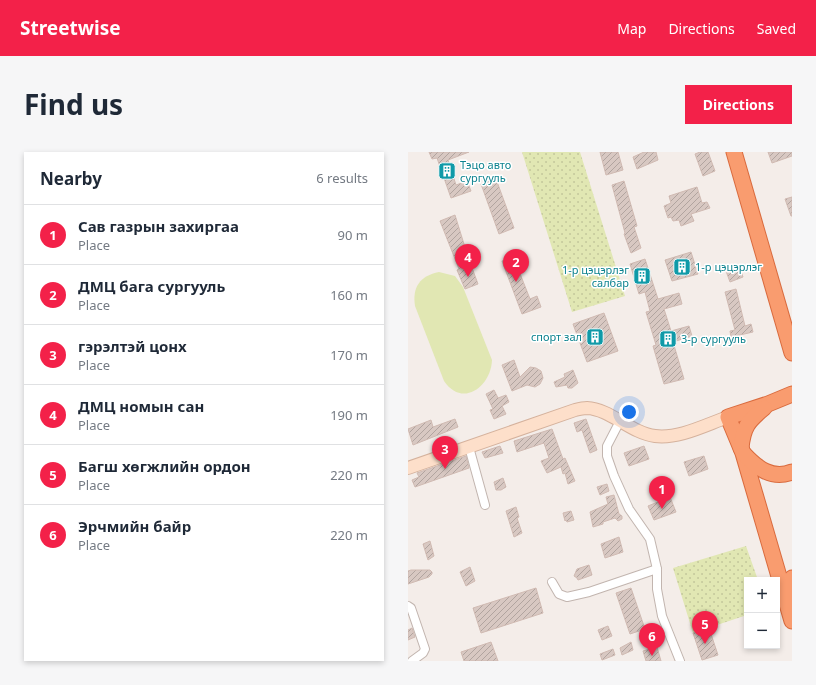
<!DOCTYPE html>
<meta charset="utf-8">
<style>
:root{--surface:#fff;--page:#f6f6f7;--text:#1f2937;--muted:#747a83;--line:#e0e1e3;--accent:#f32149}
body{margin:0;font-family:"Noto Sans",sans-serif;background:var(--page);color:var(--text)}
.controls{position:absolute;right:12px;bottom:12px;display:grid;overflow:hidden;border-radius:0px;box-shadow:0 2px 6px #0003}
.controls button{width:36px;height:36px;display:grid;place-items:center;padding:0;border:0;border-bottom:1px solid var(--line);background:var(--surface);color:var(--text);font:20px sans-serif}
.you{position:absolute;left:221px;top:260px;width:14px;height:14px;margin:-10px;border:3px solid #fff;border-radius:50%;background:#1a73e8;box-shadow:0 0 0 6px #1a73e833}
.badge{display:grid;place-items:center;width:26px;height:26px;border-radius:50%;background:var(--accent);color:#fff;font-size:13px;font-weight:700}
.pin{position:absolute;translate:-50% -33px;filter:drop-shadow(0 1px 2px #0008)}
.pin::after{content:'';position:absolute;top:21px;width:14px;height:12px;background:inherit;clip-path:polygon(0 0,100% 0,50% 100%)}
.list{margin:0;padding:0;list-style:none}
h2{display:flex;justify-content:space-between;align-items:center;height:52px;margin:0;padding:0 16px;font-size:17px}
h2 small{font-size:13px;font-weight:400;color:var(--muted)}
.list li{display:grid;grid-template-columns:26px 1fr auto;gap:12px;align-items:center;box-sizing:border-box;height:60px;padding:0 16px;border-top:1px solid var(--line)}
.list b{display:block;font-size:15px;white-space:nowrap}
.list p{margin:0;font-size:13px;white-space:nowrap;color:var(--muted)}
.list em{font-size:13px;font-style:normal;color:var(--muted)}
.map{position:relative;flex:none;width:384px;height:509px;overflow:hidden;border-radius:0px}
header{display:flex;align-items:center;gap:24px;box-sizing:border-box;height:56px;padding:0 20px;background:var(--accent);color:#fff}
header strong{font-size:19px}
nav{display:flex;gap:22px;margin-inline-start:auto;font-size:14px}
.intro{display:flex;align-items:center;justify-content:space-between;box-sizing:border-box;height:96px;padding:0 24px}
h1{margin:0;font-size:28px}
.button{padding:10px 18px;border-radius:0px;background:var(--accent);color:#fff;font-size:14px;font-weight:700}
main{display:flex;gap:24px;padding:0 24px}
aside{flex:1;background:var(--surface);border-radius:0px;box-shadow:0 2px 6px #0003}
.map>svg:first-child{display:block}
.park{fill:url(#park-dots)}
.pitch{fill:#e1e7b3}
.building{fill:url(#building-hatch);stroke:#d0bab2}
.lines{fill:none;stroke-linecap:round;stroke-linejoin:round}
.street-casing{stroke:#c2b5af;stroke-width:10}
.secondary-casing{stroke:#d5b29d;stroke-width:14}
.highway-casing{stroke:#d96b3e;stroke-width:17}
.street{stroke:#fff;stroke-width:8}
.secondary{stroke:#fddfca;stroke-width:12}
.highway{stroke:#f99c6f;stroke-width:15}
.labels{text-anchor:middle;stroke-width:3;stroke-linejoin:round;paint-order:stroke}
.culture-label{font-size:11px;fill:#0d838f;stroke:#fff;text-anchor:start}
</style>
<header>
<strong>Streetwise</strong>
<nav><a>Map</a><a>Directions</a><a>Saved</a></nav>
</header>
<div class="intro"><h1>Find us</h1><a class="button">Directions</a></div>
<main>
<aside>
<h2>Nearby<small>6 results</small></h2>
<ul class="list">
<li><span class="badge">1</span><div><b>Сав газрын захиргаа</b><p>Place</p></div><em>90 m</em></li>
<li><span class="badge">2</span><div><b>ДМЦ бага сургууль</b><p>Place</p></div><em>160 m</em></li>
<li><span class="badge">3</span><div><b>гэрэлтэй цонх</b><p>Place</p></div><em>170 m</em></li>
<li><span class="badge">4</span><div><b>ДМЦ номын сан</b><p>Place</p></div><em>190 m</em></li>
<li><span class="badge">5</span><div><b>Багш хөгжлийн ордон</b><p>Place</p></div><em>220 m</em></li>
<li><span class="badge">6</span><div><b>Эрчмийн байр</b><p>Place</p></div><em>220 m</em></li>
</ul>
</aside>
<div class="map">
<svg width="384" height="509" viewBox="0 0 384 509">
<defs>
<pattern id="park-dots" width="8" height="8" patternUnits="userSpaceOnUse"><rect width="8" height="8" fill="#e1e7b3"/><path d="M2 2h.1M6 6h.1" fill="none" stroke="#c3c79b" stroke-width="1.8" stroke-linecap="round"/></pattern>
<pattern id="building-hatch" width="6" height="6" patternUnits="userSpaceOnUse"><rect width="6" height="6" fill="#d8c8c2"/><path d="M-1 1l2-2M0 6l6-6M5 7l2-2" fill="none" stroke="#b1a49f"/></pattern>
</defs>
<rect width="100%" height="100%" fill="#f4ede9"/>
<!-- park -->
<g class="park">
<path d="M114,0H172L217,144L164,160Z"/>
<path d="M338,394L350,428H339V463L285,481L265,416Z"/>
</g>
<!-- pitch -->
<path class="pitch" d="M31,120L47,124L55,135L84,208C83,235 54,256 36,229L7,154C4,135 12,124 31,120Z"/>
<!-- building -->
<g class="building">
<path d="M21,0H61L40,8L48,33L59,29L63,39L43,46L29,6L24,7Z"/>
<path d="M192,0H210L215,18L198,23Z"/>
<path d="M236,0H248L250,8L229,17L225,5Z"/>
<path d="M292,0H300L307,19L295,24L287,2Z"/>
<path d="M360,0H384V4L364,11Z"/>
<path d="M88,27L106,76L91,82L73,32Z"/>
<path d="M216,29L229,74L226,75L233,96L223,101L216,82L217,81L204,33Z"/>
<path d="M289,35L294,51L299,50L302,56L283,62L286,69L273,74L271,68L265,69L263,65L260,66L256,54L263,51L261,44Z"/>
<path d="M384,45V64H383L377,47Z"/>
<path d="M47,63L60,105L70,132L57,137L49,118L51,117L32,69Z"/>
<path d="M283,100L290,122L264,129L257,108Z"/>
<path d="M113,102L117,111L109,114L122,147L129,144L133,155L114,162L94,109Z"/>
<path d="M237,107L250,147L271,141L274,152L256,157L263,179L281,174L284,184L265,190L276,227L256,232L245,194L248,193L238,160L242,159L237,140L231,142L222,112Z"/>
<path d="M331,114L335,125L322,130L318,119Z"/>
<path d="M328,137L337,174L343,172L345,180L323,185L322,179L327,178L317,140Z"/>
<path d="M196,161L210,199L179,210L165,172Z"/>
<path d="M106,208L112,225L122,215L128,216L133,219L135,226L132,232L127,235L119,233L104,239L94,213Z"/>
<path d="M165,218L170,231L164,236H160L159,233L148,235L146,230L157,225L156,222Z"/>
<path d="M86,238L90,246L98,243L101,250L94,254L98,262L86,267L82,258L85,257L78,242Z"/>
<path d="M47,267L50,275L5,293L0,277L23,268L25,275Z"/>
<path d="M178,267L189,298L182,301L174,278L169,280L166,271Z"/>
<path d="M144,277L155,307L157,306L167,329L160,332L157,321L155,322L153,315L139,321L133,309L141,306L136,291L109,300L106,289Z"/>
<path d="M92,294L95,301L77,306L74,300Z"/>
<path d="M236,294L241,307L221,314L216,301Z"/>
<path d="M58,304L61,316L7,335L4,328L11,325L9,321Z"/>
<path d="M296,304L300,317L281,324L276,310Z"/>
<path d="M95,326L98,335L93,338H88L86,330Z"/>
<path d="M199,332L201,339L192,343L189,335Z"/>
<path d="M206,343L211,362L214,364V367L210,369L207,366L195,370V372L185,375L182,360L200,352L198,345Z"/>
<path d="M262,345L268,360L246,368L240,354Z"/>
<path d="M108,355L111,365L109,366L114,381L106,385L98,359Z"/>
<path d="M163,359L166,368L159,370L158,368L157,369L155,361Z"/>
<path d="M211,385L215,400L197,406L193,392Z"/>
<path d="M22,389L26,404L20,408L15,392Z"/>
<path d="M181,413L184,423L170,428L169,426L166,424L169,417Z"/>
<path d="M62,415L67,429L58,434L52,420Z"/>
<path d="M3,418H22L24,420V422L21,425L0,432V419Z"/>
<path d="M128,436L135,461L73,481L65,456Z"/>
<path d="M223,436L237,477L222,482L208,441Z"/>
<path d="M200,474L204,484L194,488L190,478Z"/>
<path d="M4,476L7,485L0,488V478Z"/>
<path d="M301,476L310,503L294,508L285,481Z"/>
<path d="M83,490L90,509H56L53,500Z"/>
<path d="M223,490L225,498L214,503L212,496Z"/>
<path d="M249,495L253,509H238L235,499Z"/>
<path d="M205,497L207,503L194,508L192,502Z"/>
</g>
<g class="lines">
<defs>
<g id="street">
<path d="M212,269L199,294V304L206,324L221,357L242,387L249,417V437L254,464L272,509"/>
<path d="M61,295L77,353"/>
<path d="M144,430L151,442L159,445L181,440L249,417"/>
<path d="M0,454L3,456L17,497L15,501L4,509"/>
</g>
<path id="secondary" d="M0,316L167,258C171,257 175,256 179,256C202,257 223,281 247,284C271,287 297,273 320,265"/>
<g id="highway">
<path d="M326,0L384,201"/>
<path d="M384,242L360,252L320,265L335,301L384,469"/>
<path d="M333,296C335,275 340,269 356,256"/>
<path d="M336,302C349,316 364,328 384,320"/>
<path d="M379,451L384,426"/>
</g>
</defs>
<!-- street casing -->
<use href="#street" class="street-casing"/>
<!-- secondary casing -->
<use href="#secondary" class="secondary-casing"/>
<!-- highway casing -->
<use href="#highway" class="highway-casing"/>
<!-- street -->
<use href="#street" class="street"/>
<!-- secondary -->
<use href="#secondary" class="secondary"/>
<!-- highway -->
<use href="#highway" class="highway"/>
</g>
<!-- icons -->
<defs>
<symbol id="building-square" viewBox="-11 -11 22 22"><rect x="-9" y="-9" width="18" height="18" rx="4" fill="#0f9aa8" stroke="#fff"/><path d="M-4-6H4V6H1V3H-1V6H-4ZM-2.5-4.3h1.7v1.8h-1.7ZM.8-4.3h1.7v1.8H.8ZM-2.5-1h1.7V.8h-1.7ZM.8-1h1.7V.8H.8Z" fill="#fff"/></symbol>
</defs>
<g fill-rule="evenodd">
<use href="#building-square" x="29" y="9" width="20" height="20"/>
<use href="#building-square" x="264" y="105" width="20" height="20"/>
<use href="#building-square" x="224" y="114" width="20" height="20"/>
<use href="#building-square" x="177" y="175" width="20" height="20"/>
<use href="#building-square" x="250" y="177" width="20" height="20"/>
</g>
<g class="labels">
<!-- culture labels -->
<g class="culture-label">
<text x="52" y="17">Тэцо авто<tspan x="52" dy="13">сургууль</tspan></text>
<text x="287" y="119">1-р цэцэрлэг</text>
<text x="221" y="122" text-anchor="end">1-р цэцэрлэг<tspan x="221" dy="13">салбар</tspan></text>
<text x="174" y="189" text-anchor="end">спорт зал</text>
<text x="273" y="191">3-р сургууль</text>
</g>
</g>
</svg>
<div class="controls">
<button>+</button>
<button>−</button>
</div>
<div class="you"></div>
<div class="pin badge" style="left:254px;top:357px">1</div>
<div class="pin badge" style="left:108px;top:130px">2</div>
<div class="pin badge" style="left:37px;top:317px">3</div>
<div class="pin badge" style="left:60px;top:125px">4</div>
<div class="pin badge" style="left:297px;top:492px">5</div>
<div class="pin badge" style="left:244px;top:504px">6</div>
</div>
</main>
